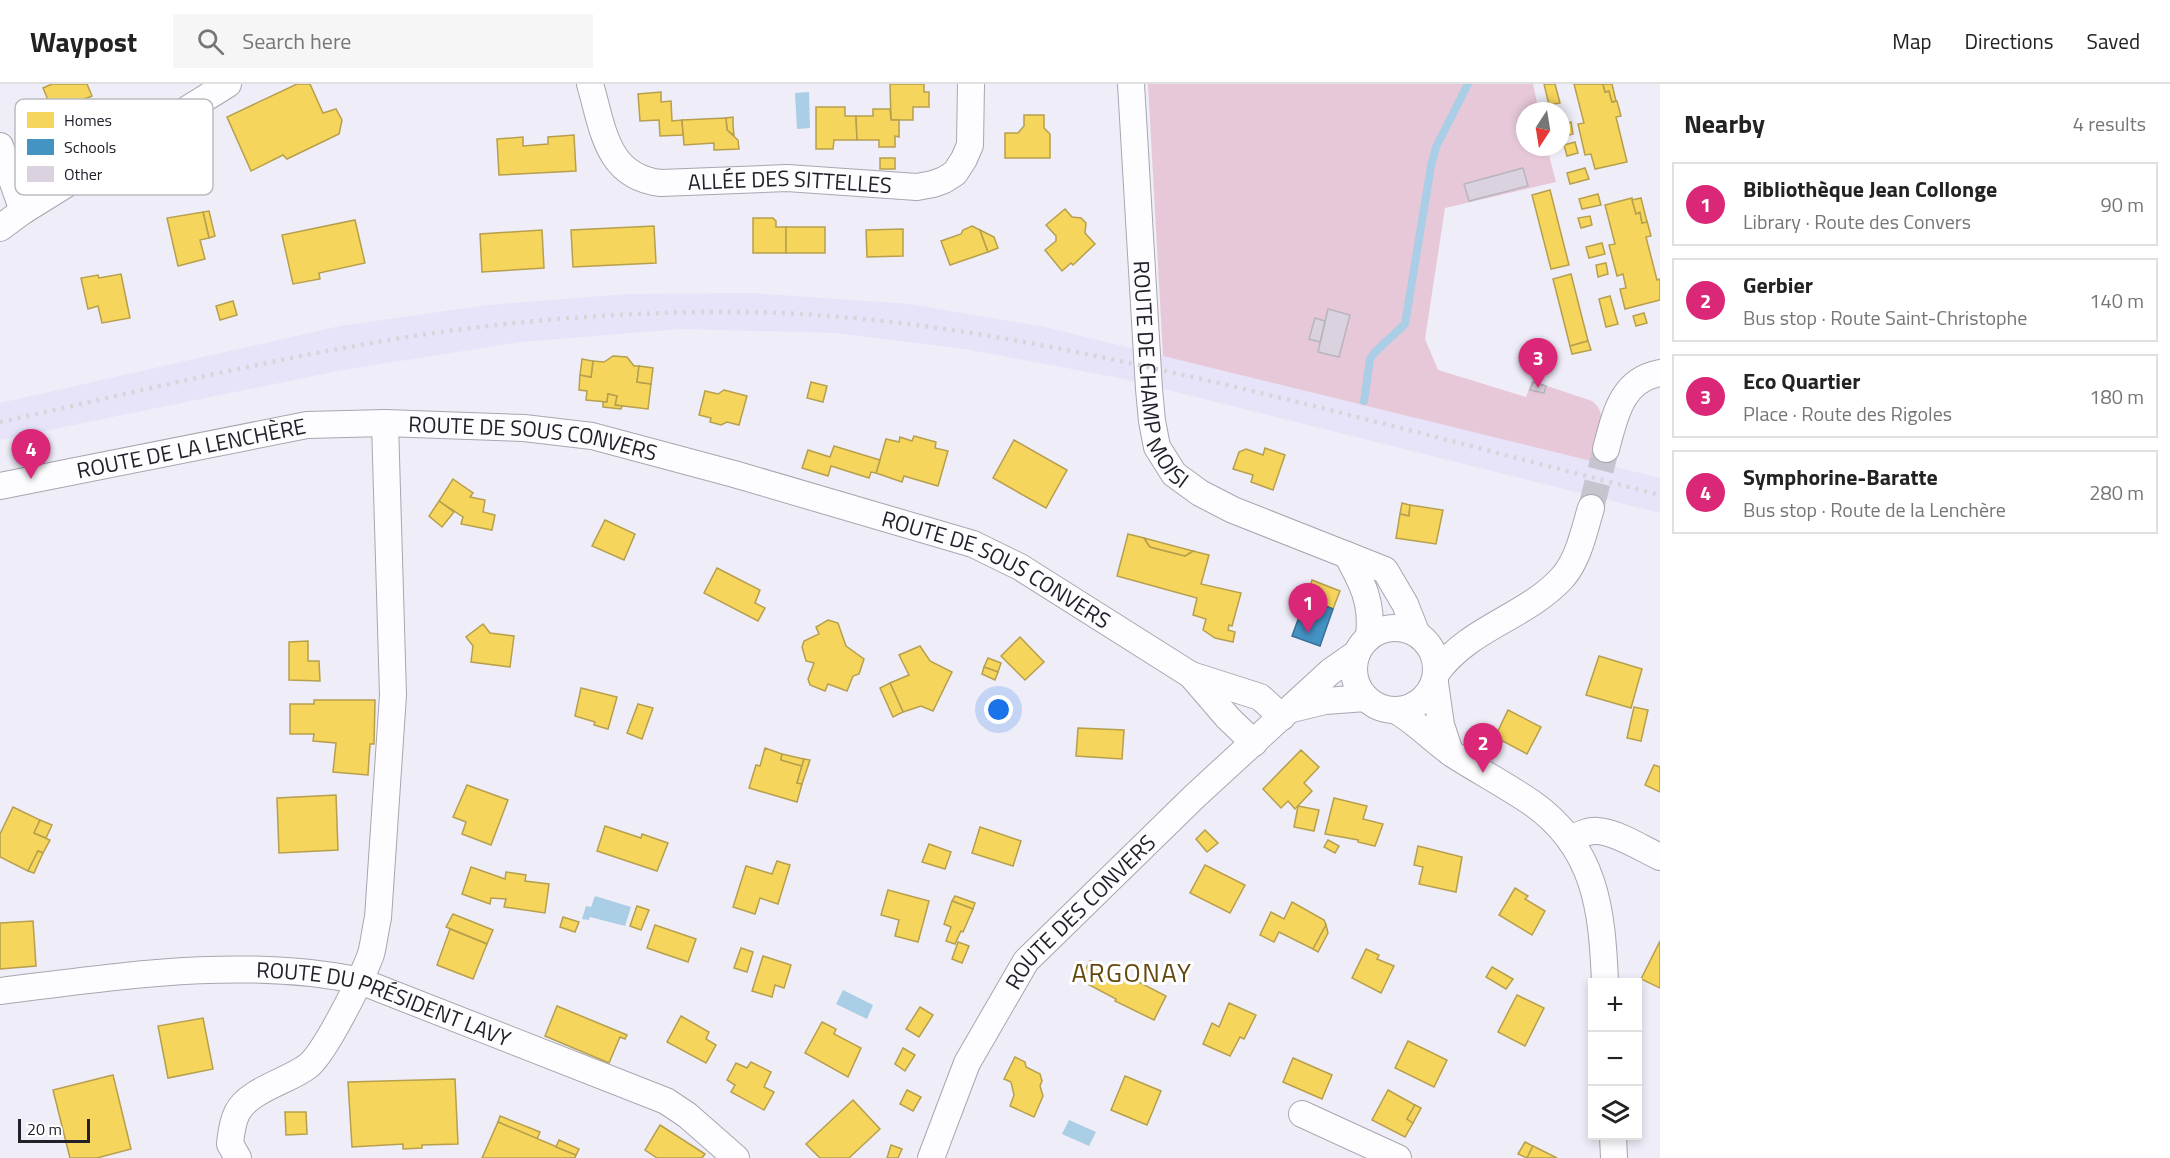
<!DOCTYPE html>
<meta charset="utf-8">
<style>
:root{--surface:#fff;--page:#f6f6f6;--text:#222;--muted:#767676;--line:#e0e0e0;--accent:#db2777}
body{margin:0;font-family:"Titillium Web",sans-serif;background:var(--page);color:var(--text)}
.controls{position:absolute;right:18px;bottom:18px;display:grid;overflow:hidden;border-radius:0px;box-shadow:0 3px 9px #0003}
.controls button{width:54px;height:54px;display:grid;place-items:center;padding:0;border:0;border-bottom:2px solid var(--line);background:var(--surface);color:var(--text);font:30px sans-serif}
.compass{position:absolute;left:1516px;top:18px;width:54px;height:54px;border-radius:50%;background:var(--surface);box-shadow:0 3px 9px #0003;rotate:192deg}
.scale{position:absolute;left:18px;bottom:15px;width:72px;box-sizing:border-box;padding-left:6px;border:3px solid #21202b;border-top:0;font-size:16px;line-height:21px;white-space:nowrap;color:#21202b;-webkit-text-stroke:4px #fff;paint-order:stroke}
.you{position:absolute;left:999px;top:626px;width:21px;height:21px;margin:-15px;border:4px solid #fff;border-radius:50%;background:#1a73e8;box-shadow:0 0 0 9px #1a73e833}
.badge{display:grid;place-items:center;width:39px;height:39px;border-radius:50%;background:var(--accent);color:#fff;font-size:20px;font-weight:700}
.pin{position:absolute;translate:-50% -50px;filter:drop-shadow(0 2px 3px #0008)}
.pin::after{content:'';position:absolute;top:32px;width:21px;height:18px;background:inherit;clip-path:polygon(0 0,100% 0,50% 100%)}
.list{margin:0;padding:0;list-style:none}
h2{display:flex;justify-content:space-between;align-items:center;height:78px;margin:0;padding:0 24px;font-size:26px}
h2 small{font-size:20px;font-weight:400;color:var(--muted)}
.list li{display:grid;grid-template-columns:39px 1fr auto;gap:18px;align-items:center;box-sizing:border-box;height:84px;margin:0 12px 12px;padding:0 12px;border:2px solid var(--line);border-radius:0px}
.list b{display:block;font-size:22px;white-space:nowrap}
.list p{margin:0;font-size:20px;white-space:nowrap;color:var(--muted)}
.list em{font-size:20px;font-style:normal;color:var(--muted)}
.icon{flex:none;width:33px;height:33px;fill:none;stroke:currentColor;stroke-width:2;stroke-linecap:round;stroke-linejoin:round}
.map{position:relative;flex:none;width:1660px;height:1074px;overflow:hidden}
header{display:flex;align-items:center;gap:36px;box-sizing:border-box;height:84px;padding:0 30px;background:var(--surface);border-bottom:2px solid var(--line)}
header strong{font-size:28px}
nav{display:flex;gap:33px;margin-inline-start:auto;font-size:21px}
.search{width:420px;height:54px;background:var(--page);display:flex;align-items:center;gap:15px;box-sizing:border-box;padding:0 21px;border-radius:0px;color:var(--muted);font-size:22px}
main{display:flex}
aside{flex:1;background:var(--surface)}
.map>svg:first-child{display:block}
.built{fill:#e7e4f9}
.green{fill:#e6c8d9}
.water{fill:#aacee6}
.homes{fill:#f6d55c;stroke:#b69f4d;stroke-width:1.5}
.schools{fill:#4393c3;stroke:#397095;stroke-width:1.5}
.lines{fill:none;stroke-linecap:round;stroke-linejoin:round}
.stream{stroke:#aacee6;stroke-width:8}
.building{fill:#dad3df;stroke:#b9b4bd;stroke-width:1.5}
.street-tunnel{stroke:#c6c4cf;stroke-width:26;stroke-dasharray:26 13;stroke-linecap:butt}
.street-casing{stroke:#a8a6b0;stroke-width:28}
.street{stroke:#fdfcfe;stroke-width:26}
.rail{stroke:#d6d5d9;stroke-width:4.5;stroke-dasharray:3 6;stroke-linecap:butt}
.labels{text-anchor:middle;stroke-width:6;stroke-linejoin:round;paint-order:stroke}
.street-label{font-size:22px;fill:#21202b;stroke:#fff}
.quarter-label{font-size:26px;letter-spacing:1.5px;fill:#64480e;stroke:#fff}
.key{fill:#fff;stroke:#bcbcbf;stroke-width:1.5}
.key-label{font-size:16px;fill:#21202b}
</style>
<header>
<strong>Waypost</strong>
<div class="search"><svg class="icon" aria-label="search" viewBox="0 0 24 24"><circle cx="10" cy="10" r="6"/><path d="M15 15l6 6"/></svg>Search here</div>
<nav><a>Map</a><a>Directions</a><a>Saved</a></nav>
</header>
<main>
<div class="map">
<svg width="1660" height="1074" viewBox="0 0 1660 1074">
<rect width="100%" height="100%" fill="#efedf8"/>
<!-- built -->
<path class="built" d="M753,209L910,220L1045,243L1660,394V429L1124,295L965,265L835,249L681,245L521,258L343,286L0,356V319L340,242L488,221L626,210Z"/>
<!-- green -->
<path class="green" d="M1148,0H1533L1539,27H1525V63H1547L1556,98L1445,124L1425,255L1438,286L1526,313L1532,297L1592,317C1611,330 1596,359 1591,377L1163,272Z"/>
<!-- water -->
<g class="water">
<path d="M809,8L810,44L797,45L795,9Z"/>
<path d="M595,812L631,823L625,842L590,833L589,836L582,835L586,822L591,823Z"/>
<path d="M843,906L873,921L867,935L836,920Z"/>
<path d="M1069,1036L1096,1048L1089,1062L1062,1050Z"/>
</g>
<!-- homes -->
<g class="homes">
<path d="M52,0H87L92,12L53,28L43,4Z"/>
<path d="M297,0H310L323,29L336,25L342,36L339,50L287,75L283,71L251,87L227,33Z"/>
<path d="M890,0H924V8H929V23H913V36H891Z"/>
<path d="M1544,0H1555L1560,19L1549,21Z"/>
<path d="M1574,0H1603L1605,8L1609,7L1612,18L1617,17L1621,32L1616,33L1627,78L1595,85L1591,70L1585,71L1578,40L1584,39Z"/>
<path d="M1603,0H1612L1616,17L1612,18L1609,7L1605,8Z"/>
<path d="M661,8V18L671,17L672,37L682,36L683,51L660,52L659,36L640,37L638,10Z"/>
<path d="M816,23H845V32H856L857,56H834L833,65H816Z"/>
<path d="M873,25H890L891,36H899V53L895,52V63H879V56H857L856,32H873Z"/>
<path d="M1024,31H1044V44L1050,50V74H1005V49H1018L1024,42Z"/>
<path d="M733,33V41L734,51L727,46L726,34Z"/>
<path d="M726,34L727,46L738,56L739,65L714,66V59L684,61L682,36Z"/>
<path d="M1571,38L1573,50L1561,53V41Z"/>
<path d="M574,51L576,87L499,91L497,55L523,53V62L548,60V53Z"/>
<path d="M1575,58L1578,69L1567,72L1564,61Z"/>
<rect x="880" y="74" width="15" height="11"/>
<path d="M1585,84L1589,95L1570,100L1567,89Z"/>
<path d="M1550,106L1569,181L1551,185L1532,111Z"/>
<path d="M1598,110L1601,121L1582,125L1579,115Z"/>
<path d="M1632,114L1636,130L1640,128L1642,139L1647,137L1651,152L1646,153L1657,196L1660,195V216L1625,225L1620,205L1626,204L1623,190L1617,192L1609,161L1615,160L1605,121Z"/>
<path d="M1641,114L1647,138L1642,139L1640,128L1636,130L1632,116Z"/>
<path d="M1065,125L1072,133L1081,134L1086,139L1085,149L1095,160L1073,181L1071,179L1062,187L1045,166L1056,157V152L1046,141Z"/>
<path d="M209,127L215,152L209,154L203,128Z"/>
<path d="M203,128L209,154L200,156L205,175L178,182L167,134Z"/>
<path d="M1590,132L1592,141L1581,144L1578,134Z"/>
<path d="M753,134H773L776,137V143H786V169H753Z"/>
<path d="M355,136L365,179L319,189L320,195L293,200L282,151Z"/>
<path d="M654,142L656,179L573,183L571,146Z"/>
<path d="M972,142L980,146L988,168L950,181L941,157L961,150L963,146Z"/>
<rect x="786" y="143" width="39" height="26"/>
<path d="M903,145V172L867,173L866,146Z"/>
<path d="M542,146L544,184L482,188L480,150Z"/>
<path d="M980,146L994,153L998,164L988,168Z"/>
<path d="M1602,159L1605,170L1589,174L1586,163Z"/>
<path d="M1606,179L1608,190L1598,193L1596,181Z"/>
<path d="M121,190L130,234L102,239L98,222L88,225L81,194L98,191L99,194Z"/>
<path d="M1571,190L1588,257L1570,262L1553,195Z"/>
<path d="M1610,212L1618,240L1606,243L1599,215Z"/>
<path d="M233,217L237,231L220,236L216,222Z"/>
<path d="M1644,229L1647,239L1636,242L1633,232Z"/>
<path d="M1588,257L1591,266L1572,270L1570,262Z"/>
<path d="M613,272L627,273L634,282H639L637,298L651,300L648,325L615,321L617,312L613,311L608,310L607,318L586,316L587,307L579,306L580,291L591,293L593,277L604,278Z"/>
<path d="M582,275L593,277L591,293L580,291Z"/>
<path d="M639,282L653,284L651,300L637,298Z"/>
<path d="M811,298L827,302L823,318L807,314Z"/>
<path d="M724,306L747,312L739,341L727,338L721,341L710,338L711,334L699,331L705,307L718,310Z"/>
<path d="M608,310L617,312L615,321L622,322L621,325L603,323V318H607Z"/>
<path d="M914,352L936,358L935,364L948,367L938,402L904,392L902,398L876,389L886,355L899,358L900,353L912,357Z"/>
<path d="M1014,356L1067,386L1046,424L993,394Z"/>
<path d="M834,362L880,376L876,389L871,388L869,394L831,382L828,392L802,384L808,366L830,373Z"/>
<path d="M1265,364L1285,371L1273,406L1251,398L1253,391L1233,385L1239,368L1246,365L1263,371Z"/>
<path d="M453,395L473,409L470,413L485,416L483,428L495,431L492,446L461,440L463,433L439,417Z"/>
<path d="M439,417L454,428L442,443L429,432Z"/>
<path d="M1402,419L1410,421L1409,432L1400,430Z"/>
<path d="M1410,421L1443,426L1436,460L1396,454L1400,430L1409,432Z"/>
<path d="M605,436L635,450L624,476L592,462Z"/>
<path d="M1128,450L1144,454L1150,463L1185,472L1193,467L1209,471L1201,500L1241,509L1232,542L1229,541L1228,546L1235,548L1233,558L1215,554L1203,546L1206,535L1193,531L1197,514L1117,492Z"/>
<path d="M1144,454L1193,467L1185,472L1150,463Z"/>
<path d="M717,484L760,506L755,519L765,524L758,537L704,509Z"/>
<path d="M1312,496L1340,507L1333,525L1306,514Z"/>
<path d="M828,536L838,539L846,562L864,575L859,590L853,592L847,607L828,600L825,607L810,601L808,595L814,579L806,577L802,563L804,557L819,550L816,543Z"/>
<path d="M483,540L490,549L514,552L510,583L471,578L473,562L466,553Z"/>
<path d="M1020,553L1044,578L1025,596L1001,572Z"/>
<path d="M308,557V577H319L320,597L289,596V558Z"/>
<path d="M920,562L930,577L952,588L933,627L921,622L903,628L890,599L909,591L899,571Z"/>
<path d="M1599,572L1642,585L1631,624L1586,611Z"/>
<path d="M988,574L1001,579L998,588L984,583Z"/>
<path d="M984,583L998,588L995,596L982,590Z"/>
<path d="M890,599L903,628L893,633L880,604Z"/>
<path d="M581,604L617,613L608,645L594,641L595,638L575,632Z"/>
<path d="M314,616H375L374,660H370L368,691L333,688L336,659L313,657L314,650H290V620H314Z"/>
<path d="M638,620L653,624L642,655L627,649Z"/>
<path d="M1634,623L1648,626L1641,657L1627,654Z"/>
<path d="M1508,626L1541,643L1527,670L1495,653Z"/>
<path d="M1078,644L1124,646L1122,675L1076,672Z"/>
<path d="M765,664L782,670L781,676L802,682L797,699L802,700L797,718L749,704L756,681L760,682Z"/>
<path d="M1301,666L1319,683L1304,699L1312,707L1295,725L1288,717L1281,724L1263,705Z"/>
<path d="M782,670L804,675L802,682L781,676Z"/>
<path d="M804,675L810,676L802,700L797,699Z"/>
<path d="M1654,681L1660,683V708L1645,701Z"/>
<path d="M467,701L508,716L491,761L462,750L466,738L453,733Z"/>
<path d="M336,711L338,766L279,769L277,714Z"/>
<path d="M1334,714L1367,722L1363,735L1383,740L1375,762L1358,758V756L1325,750Z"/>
<path d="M1298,722L1319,726L1314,747L1294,743Z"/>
<path d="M13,723L40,736L34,749L50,756L43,769L38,767L28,787L0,773V750Z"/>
<path d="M40,736L52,741L46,754L34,749Z"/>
<path d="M605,742L641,754L642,750L668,759L657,787L597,767Z"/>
<path d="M980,743L1021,757L1013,782L972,769Z"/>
<path d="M1205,746L1218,759L1207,768L1196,755Z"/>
<path d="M1328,756L1339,762L1335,769L1324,763Z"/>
<path d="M929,760L951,768L945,785L922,778Z"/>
<path d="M1418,762L1462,773L1456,808L1419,800L1423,783L1414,781Z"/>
<path d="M38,767L43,769L34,789L28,787Z"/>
<path d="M777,777L790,781L778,820L760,814L755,830L733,823L746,782L772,790Z"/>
<path d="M1205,781L1245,801L1230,829L1190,809Z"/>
<path d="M471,783L505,795L506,788L526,791L525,797L549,800L545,829L504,823L506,815L491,814L490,820L462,810Z"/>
<path d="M1515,804L1528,812L1525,815L1545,827L1532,851L1499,831Z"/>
<path d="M888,806L929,817L918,858L895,852L899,836L881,831Z"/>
<path d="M955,812L975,819L973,825L952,817Z"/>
<path d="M952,817L973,825L963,848L961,847L955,860L946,857L951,843L944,840Z"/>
<path d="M1292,818L1324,836L1326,841L1313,865L1279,848L1274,858L1260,851L1271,828L1284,835Z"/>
<path d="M637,822L649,826L641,846L630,842Z"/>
<path d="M453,830L493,846L487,860L446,843Z"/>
<path d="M563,833L579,838L575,848L560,843Z"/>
<path d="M33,837L36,882L0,885V839Z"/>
<path d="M655,841L696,855L688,878L647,864Z"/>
<path d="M1326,841L1328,849L1318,868L1313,865Z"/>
<path d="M450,845L487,860L473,895L437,881Z"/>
<path d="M1660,857V904L1641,895Z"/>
<path d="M958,858L969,862L962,879L952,875Z"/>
<path d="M741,864L753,868L747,888L734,884Z"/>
<path d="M1366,865L1379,871L1377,875L1394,882L1381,909L1352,894Z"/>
<path d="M763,872L791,881L784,904L775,901L772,913L752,907Z"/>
<path d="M1090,877L1125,895L1127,892L1166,912L1154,936L1115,917L1116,915L1080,896Z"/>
<path d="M1492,883L1513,895L1506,905L1486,893Z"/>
<path d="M1517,911L1544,924L1525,962L1498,948Z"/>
<path d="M1229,919L1256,931L1244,955L1240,953L1230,972L1203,960L1212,939L1219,943Z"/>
<path d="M557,922L627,951L625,955L620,953L609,979L545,952Z"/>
<path d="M920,923L933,931L919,953L906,945Z"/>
<path d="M681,932L709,948L706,955L716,961L706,979L667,958Z"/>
<path d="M203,934L213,985L168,994L158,942Z"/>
<path d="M822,938L836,945L834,950L861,964L848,993L805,969Z"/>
<path d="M1408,957L1447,976L1434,1003L1395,984Z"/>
<path d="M903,964L915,971L905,987L895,980Z"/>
<path d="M1015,973L1025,978L1026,983L1040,990L1042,997L1040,1002L1043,1012L1034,1033L1010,1022L1014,1011L1011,998L1004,995Z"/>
<path d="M1293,974L1332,991L1322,1015L1283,998Z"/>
<path d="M751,978L771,988L764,1003L774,1008L764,1026L731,1008L735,1001L727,996L736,979L747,984Z"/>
<path d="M113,991L131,1065L97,1074H70L53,1006Z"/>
<path d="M1125,992L1161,1007L1147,1041L1111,1026Z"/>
<path d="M455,995L458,1060L422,1061V1064L403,1065V1060L352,1063L348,998Z"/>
<path d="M907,1006L921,1013L913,1027L900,1020Z"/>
<path d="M1388,1006L1415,1021L1407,1035L1413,1039L1405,1053L1372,1036Z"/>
<path d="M853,1016L880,1045L849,1074H820L806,1060Z"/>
<path d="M1415,1021L1421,1024L1413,1039L1407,1035Z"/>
<path d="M285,1028H306L307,1050L286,1051Z"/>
<path d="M500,1032L540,1048L537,1055L498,1038Z"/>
<path d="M498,1038L576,1071L575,1074H482Z"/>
<path d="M660,1041L705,1070L702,1074H657L645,1066Z"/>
<path d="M559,1056L579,1065L576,1071L556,1063Z"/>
<path d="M1525,1058L1533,1062L1527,1074L1518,1070Z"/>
<path d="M891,1061L902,1065L898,1074H887Z"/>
<path d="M1533,1062L1557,1074H1527Z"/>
</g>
<!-- schools -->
<path class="schools" d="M1306,514L1333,525L1320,562L1292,552Z"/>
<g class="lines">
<!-- stream -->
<path class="stream" d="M1364,317L1370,275L1375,268L1405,240L1431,82L1436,63L1468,0"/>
</g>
<!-- building -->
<g class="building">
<path d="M1523,84L1528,102L1469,117L1464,100Z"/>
<path d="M1328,225L1350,231L1339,273L1318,268Z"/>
<path d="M1315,234L1325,237L1320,258L1309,255Z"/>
<path d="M1533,298L1546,302L1544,309L1530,306Z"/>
</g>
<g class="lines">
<!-- street-tunnel -->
<path class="street-tunnel" d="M1591,424L1606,365"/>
<defs>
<g id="street">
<path id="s1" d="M590,0C603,44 606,93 661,99L787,94L917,103L933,100L944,96L955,89L964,75L970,61L971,0"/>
<path id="s2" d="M1131,0L1149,305L1152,337L1157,363L1174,390L1200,409L1233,426L1385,486L1405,520L1416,548"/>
<path d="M0,62L23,127"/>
<path d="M0,144L23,127L228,0"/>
<path d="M1606,365C1615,332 1621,296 1660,289"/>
<path id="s3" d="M0,402L307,341L385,339L524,344L592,352L734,390L973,460L1020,483L1191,591L1260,613L1282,633"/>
<path d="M1347,471C1363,500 1373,519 1369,553"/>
<circle cx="1395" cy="585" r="41"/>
<path d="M1437,588C1470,543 1527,533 1563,493C1579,474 1584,447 1591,424"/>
<path d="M1191,591L1228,634L1254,659"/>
<path d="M1435,599L1441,641L1450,668"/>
<path d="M1292,625L1325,617L1366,614"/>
<path d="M1395,626C1417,638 1433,657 1454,671C1479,687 1507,702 1532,719C1596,764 1602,826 1605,898"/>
<path d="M1570,755C1579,751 1588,746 1598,747C1616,748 1643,765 1660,773"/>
<path id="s4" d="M0,907C115,893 245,872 360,897L666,1017L687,1031L736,1074"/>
<path d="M1302,1030L1398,1074"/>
<path d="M1613,1052L1614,1074"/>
<path d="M238,1074L230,1060C231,1050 232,1039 237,1029C248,1006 289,997 308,982C325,969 363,892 371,870C374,859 375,846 378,834L393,611L385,339"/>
<path id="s5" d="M931,1074L967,979L1026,877L1195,712L1330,588L1357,569"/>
</g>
</defs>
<!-- street casing -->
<use href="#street" class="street-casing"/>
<!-- street -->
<use href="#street" class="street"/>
<!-- rail -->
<path class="rail" d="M0,338C146,306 293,269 441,248C542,234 644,227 746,228C914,231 1077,266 1240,304C1381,338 1520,375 1660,411"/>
</g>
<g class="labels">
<!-- street labels -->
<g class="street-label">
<text dy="8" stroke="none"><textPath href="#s1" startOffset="261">ALLÉE DES SITTELLES</textPath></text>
<text dy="8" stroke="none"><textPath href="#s2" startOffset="294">ROUTE DE CHAMP MOISI</textPath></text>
<text dy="8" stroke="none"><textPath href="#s3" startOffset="540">ROUTE DE SOUS CONVERS</textPath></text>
<text dy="8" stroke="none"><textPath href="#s3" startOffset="195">ROUTE DE LA LENCHÈRE</textPath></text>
<text dy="8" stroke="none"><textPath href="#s3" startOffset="1026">ROUTE DE SOUS CONVERS</textPath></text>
<text dy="8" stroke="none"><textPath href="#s5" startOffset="292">ROUTE DES CONVERS</textPath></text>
<text dy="8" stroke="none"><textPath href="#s4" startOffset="390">ROUTE DU PRÉSIDENT LAVY</textPath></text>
</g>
<!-- quarter labels -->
<g class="quarter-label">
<text x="1132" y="898">ARGONAY</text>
</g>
</g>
<!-- legend -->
<rect x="15" y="15" width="198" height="96" rx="9" class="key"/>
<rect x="27" y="28" width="27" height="16" fill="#f6d55c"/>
<rect x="27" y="55" width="27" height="16" fill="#4393c3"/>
<rect x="27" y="82" width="27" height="16" fill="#dad3df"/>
<g class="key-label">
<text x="64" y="42">Homes</text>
<text x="64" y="69">Schools</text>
<text x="64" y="96">Other</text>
</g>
</svg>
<div class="controls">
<button>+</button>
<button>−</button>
<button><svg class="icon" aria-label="layers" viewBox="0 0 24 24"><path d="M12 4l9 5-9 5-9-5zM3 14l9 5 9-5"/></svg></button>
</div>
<svg class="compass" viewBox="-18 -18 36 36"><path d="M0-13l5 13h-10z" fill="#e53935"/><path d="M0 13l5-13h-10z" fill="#767676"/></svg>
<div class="scale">20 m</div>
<div class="you"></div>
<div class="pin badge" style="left:1308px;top:549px">1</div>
<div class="pin badge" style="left:1483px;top:689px">2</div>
<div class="pin badge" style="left:1538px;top:304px">3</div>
<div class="pin badge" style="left:31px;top:395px">4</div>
</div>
<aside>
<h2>Nearby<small>4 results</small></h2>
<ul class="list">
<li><span class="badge">1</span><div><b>Bibliothèque Jean Collonge</b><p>Library · Route des Convers</p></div><em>90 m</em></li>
<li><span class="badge">2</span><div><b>Gerbier</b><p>Bus stop · Route Saint-Christophe</p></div><em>140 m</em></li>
<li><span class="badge">3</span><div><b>Eco Quartier</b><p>Place · Route des Rigoles</p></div><em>180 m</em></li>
<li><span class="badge">4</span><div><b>Symphorine-Baratte</b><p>Bus stop · Route de la Lenchère</p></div><em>280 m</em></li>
</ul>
</aside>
</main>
